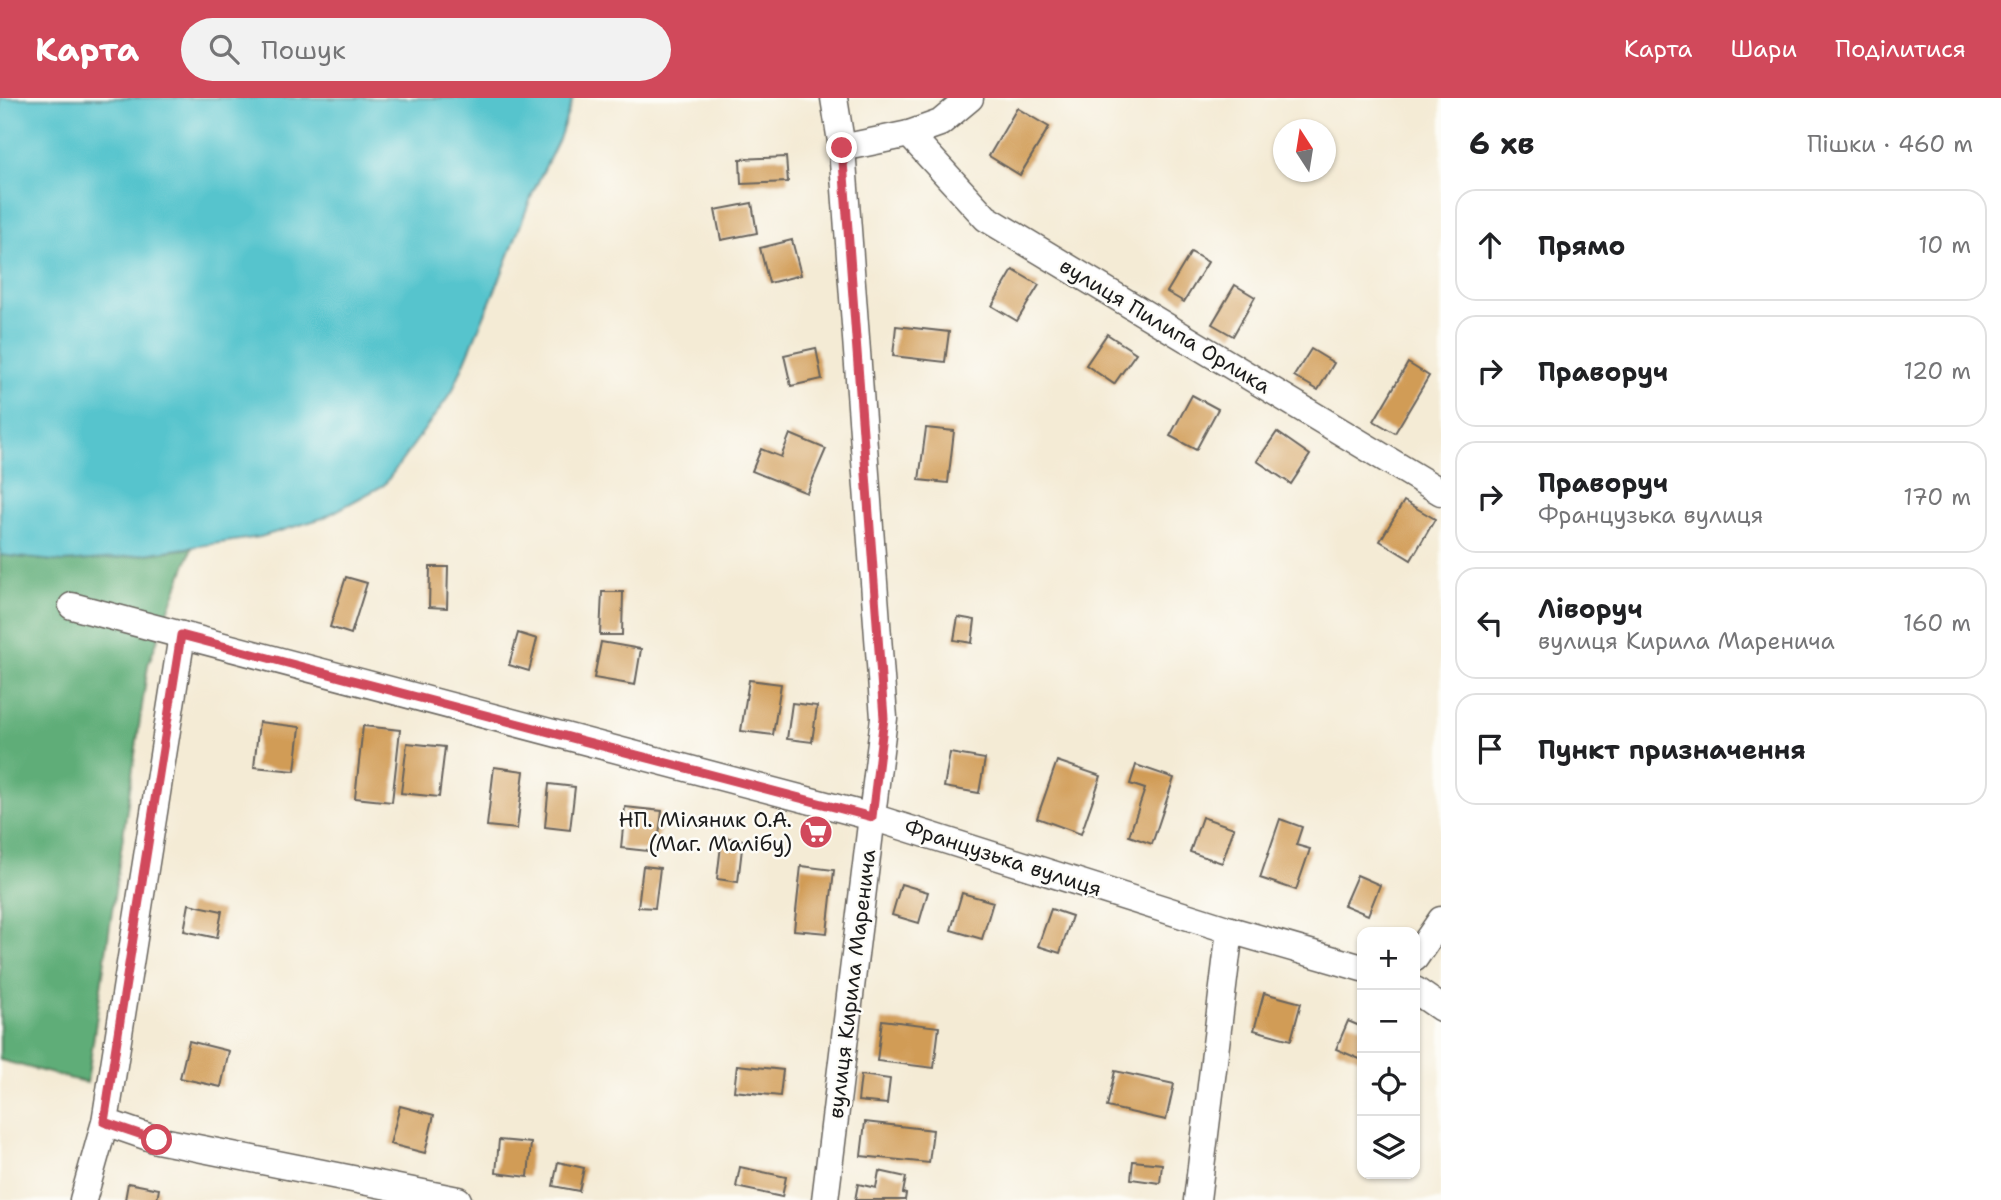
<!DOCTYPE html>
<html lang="uk">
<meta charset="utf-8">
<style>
:root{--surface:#fff;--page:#f2f2f2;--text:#202124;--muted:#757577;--line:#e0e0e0;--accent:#d1495b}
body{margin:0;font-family:"Shantell Sans",sans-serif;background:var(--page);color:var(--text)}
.controls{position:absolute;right:21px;bottom:21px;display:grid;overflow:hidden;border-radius:14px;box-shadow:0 2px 5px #0004}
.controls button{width:63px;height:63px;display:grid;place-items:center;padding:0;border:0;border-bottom:2px solid var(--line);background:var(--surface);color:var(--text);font:35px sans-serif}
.compass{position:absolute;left:1273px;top:21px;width:63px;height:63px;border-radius:50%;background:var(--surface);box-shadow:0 2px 5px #0004;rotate:348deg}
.stop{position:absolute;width:21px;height:21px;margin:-16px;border:5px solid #d1495b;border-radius:50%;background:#fff}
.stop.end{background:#d1495b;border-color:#fff;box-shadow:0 2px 7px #0008}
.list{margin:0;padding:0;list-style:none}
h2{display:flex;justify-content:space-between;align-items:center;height:91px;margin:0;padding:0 28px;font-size:30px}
h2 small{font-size:23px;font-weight:400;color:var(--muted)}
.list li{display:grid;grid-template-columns:46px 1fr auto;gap:21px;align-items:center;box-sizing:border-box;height:112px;margin:0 14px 14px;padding:0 14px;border:2px solid var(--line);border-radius:21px}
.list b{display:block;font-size:26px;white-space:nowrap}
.list p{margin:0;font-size:23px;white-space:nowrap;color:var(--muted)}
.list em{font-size:23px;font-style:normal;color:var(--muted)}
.icon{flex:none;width:38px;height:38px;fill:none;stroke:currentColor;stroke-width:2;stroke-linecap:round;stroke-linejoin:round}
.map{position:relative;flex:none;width:1441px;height:1102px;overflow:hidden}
header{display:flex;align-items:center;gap:42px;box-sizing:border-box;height:98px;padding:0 35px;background:var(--accent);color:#fff}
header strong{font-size:33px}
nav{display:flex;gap:38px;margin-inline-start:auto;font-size:24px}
.search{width:490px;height:63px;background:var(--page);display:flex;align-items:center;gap:18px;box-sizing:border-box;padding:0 24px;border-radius:38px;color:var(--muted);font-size:26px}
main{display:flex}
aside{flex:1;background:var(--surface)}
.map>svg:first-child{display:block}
.forest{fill:#5ead78;stroke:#3d644a;stroke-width:2}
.water{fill:#57c4cd;stroke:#3a7074;stroke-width:2}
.building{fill:#d19c57}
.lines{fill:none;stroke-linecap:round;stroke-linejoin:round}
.minor-casing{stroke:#68645d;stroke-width:29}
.minor{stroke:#fff;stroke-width:26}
.route{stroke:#d1495b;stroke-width:9}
.labels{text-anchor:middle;stroke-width:5;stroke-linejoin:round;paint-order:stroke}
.street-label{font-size:21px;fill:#1c1c1c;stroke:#fdfcf7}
.poi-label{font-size:21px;fill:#1c1c1c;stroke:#fdfcf7;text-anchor:end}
</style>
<header>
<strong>Карта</strong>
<div class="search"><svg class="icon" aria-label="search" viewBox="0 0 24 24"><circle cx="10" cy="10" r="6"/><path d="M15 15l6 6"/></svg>Пошук</div>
<nav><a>Карта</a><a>Шари</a><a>Поділитися</a></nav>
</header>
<main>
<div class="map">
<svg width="1441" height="1102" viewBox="0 0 1441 1102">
<rect width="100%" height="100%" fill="#fdfcf7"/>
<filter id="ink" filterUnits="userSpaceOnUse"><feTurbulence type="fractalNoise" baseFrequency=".0143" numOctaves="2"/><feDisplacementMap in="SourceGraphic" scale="14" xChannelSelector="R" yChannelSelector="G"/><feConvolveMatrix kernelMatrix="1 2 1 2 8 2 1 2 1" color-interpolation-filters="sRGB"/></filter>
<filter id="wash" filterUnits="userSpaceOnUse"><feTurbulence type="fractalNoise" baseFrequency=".00686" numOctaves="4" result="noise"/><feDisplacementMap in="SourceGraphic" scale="28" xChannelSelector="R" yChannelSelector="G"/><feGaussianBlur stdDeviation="1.57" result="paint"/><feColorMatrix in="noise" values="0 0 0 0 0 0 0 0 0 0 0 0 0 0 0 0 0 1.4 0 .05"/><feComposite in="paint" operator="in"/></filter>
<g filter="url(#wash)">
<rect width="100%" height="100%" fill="#f4ebd5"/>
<!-- forest -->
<path class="forest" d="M192,450L148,567L87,985L0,962V457L63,464L117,460Z"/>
<!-- water -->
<path class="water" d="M0,0H573L559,41L534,92L501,178L452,294L384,387L323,420L260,439L117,460L63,464L0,457Z"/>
<g id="blocks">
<!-- building -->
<g class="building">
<path d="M1017,10L1049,29L1020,77L989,58Z"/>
<path d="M786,59L788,84L741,86L740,61Z"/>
<path d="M752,105L757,135L721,142L715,112Z"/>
<path d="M792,142L801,177L769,185L760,150Z"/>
<path d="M1191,154L1208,164L1184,204L1167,194Z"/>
<path d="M1013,172L1039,187L1017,223L992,208Z"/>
<path d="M1235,187L1255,199L1233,238L1212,226Z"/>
<path d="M896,228L949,234L945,264L893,258Z"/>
<path d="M1107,236L1136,255L1114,286L1086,267Z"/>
<path d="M816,250L822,281L791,288L784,257Z"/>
<path d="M1311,251L1334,265L1318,292L1294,278Z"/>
<path d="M1408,265L1429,278L1395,335L1374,323Z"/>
<path d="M1192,297L1218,311L1196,352L1170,338Z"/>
<path d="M926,330L954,333L948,385L919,382Z"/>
<path d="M1277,334L1310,357L1291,386L1257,363Z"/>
<path d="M790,336L826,351L807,395L752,373L761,351L781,359Z"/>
<path d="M1404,403L1435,421L1411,462L1380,443Z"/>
<path d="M430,469H448L447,510L429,509Z"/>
<path d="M346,479L367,485L351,536L330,529Z"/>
<path d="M602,494H623L622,537H600Z"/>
<path d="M958,519L975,522L972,545L954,542Z"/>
<path d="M518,535L537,541L529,573L509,567Z"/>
<path d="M601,544L641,551L635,587L594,580Z"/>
<path d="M749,582L781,586L773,637L741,633Z"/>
<path d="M792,605L817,608L812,644L787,641Z"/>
<path d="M259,624L300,629L295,673L254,669Z"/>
<path d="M363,628L400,632L392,704L355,700Z"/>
<path d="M407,645L445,649L439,699L401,695Z"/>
<path d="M950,655L985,661L979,695L944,689Z"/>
<path d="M1057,663L1101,678L1081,736L1037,720Z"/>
<path d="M1136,667L1174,680L1152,746L1129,738L1145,691L1130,686Z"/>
<path d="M494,669L524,673L517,731L487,728Z"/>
<path d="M549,686L575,689L570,732L545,729Z"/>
<path d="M625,709L662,713L657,754L621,750Z"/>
<path d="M1202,719L1234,730L1222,765L1190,754Z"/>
<path d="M1280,721L1302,729L1296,747L1310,751L1296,792L1260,780Z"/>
<path d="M722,739L743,742L738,784L717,781Z"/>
<path d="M643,768L660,770L655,810L638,809Z"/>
<path d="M801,768L834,772L827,835L794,832Z"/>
<path d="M1357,777L1380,787L1368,817L1344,807Z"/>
<path d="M901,786L928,794L919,825L892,817Z"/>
<path d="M962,795L993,804L982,841L951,832Z"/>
<path d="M189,806L222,813L217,840L184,833Z"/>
<path d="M1051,811L1072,818L1060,855L1038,848Z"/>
<path d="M1264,895L1301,905L1291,942L1254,932Z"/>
<path d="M882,922L939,929L934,970L877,963Z"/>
<path d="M1348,923L1362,929V962L1336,951Z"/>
<path d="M189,943L229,953L221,989L180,980Z"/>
<path d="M737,967L783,972L780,998L734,993Z"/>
<path d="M1115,973L1174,986L1166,1022L1107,1009Z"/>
<path d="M861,977L890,981L887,1006L858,1003Z"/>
<path d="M400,1008L434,1017L425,1055L390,1046Z"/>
<path d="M865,1024L933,1032L929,1065L861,1058Z"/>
<path d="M499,1042L531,1045L528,1079L496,1075Z"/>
<path d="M1133,1063L1162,1066L1160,1085L1131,1081Z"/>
<path d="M558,1064L584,1070L579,1093L553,1088Z"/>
<path d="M740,1069L786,1079L782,1099L736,1089Z"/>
<path d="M879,1073L906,1079L903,1095L906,1096L905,1102H855L858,1086L876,1090Z"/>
<path d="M128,1085L159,1091L157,1102H125Z"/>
</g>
</g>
</g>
<g filter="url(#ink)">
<use href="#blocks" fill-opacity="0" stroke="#68645d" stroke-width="2"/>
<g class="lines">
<defs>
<g id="minor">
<path d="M909,36L986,120L1441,394"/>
<path d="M842,50L909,36L940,25L970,0"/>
<path d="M72,508L872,719L1230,832L1362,870"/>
<path d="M182,537L105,1024L157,1042L458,1102"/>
<path d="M1415,860L1441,822"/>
<path d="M1415,892L1441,910"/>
<path d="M83,1102L105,1024"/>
<path d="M825,1102L884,620L842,50L834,0"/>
<path d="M1197,1102L1230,832"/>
</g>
</defs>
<!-- minor casing -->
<use href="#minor" class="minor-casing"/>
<!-- minor -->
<use href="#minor" class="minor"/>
</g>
</g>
<g class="lines" filter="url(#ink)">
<!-- route -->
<path class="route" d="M157,1042L104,1024L181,537L872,719L884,620L842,50"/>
</g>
<!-- icons -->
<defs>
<symbol id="supermarket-disc" viewBox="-11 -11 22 22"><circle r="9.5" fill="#d1495b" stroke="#fdfcf7"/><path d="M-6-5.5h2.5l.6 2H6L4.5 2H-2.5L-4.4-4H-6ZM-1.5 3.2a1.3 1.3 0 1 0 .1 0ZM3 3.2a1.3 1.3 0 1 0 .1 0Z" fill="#fff"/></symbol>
</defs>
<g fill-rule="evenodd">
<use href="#supermarket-disc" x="797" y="715" width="38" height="38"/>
</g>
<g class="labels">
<!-- street labels -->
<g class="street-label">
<text transform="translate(1165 228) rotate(31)" y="7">вулиця Пилипа Орлика</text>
<text transform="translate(1003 760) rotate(18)" y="7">Французька вулиця</text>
<text transform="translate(852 886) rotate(-83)" y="7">вулиця Кирила Маренича</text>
</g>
<!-- poi labels -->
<g class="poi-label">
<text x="792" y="729">НП. Міляник О.А.<tspan x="792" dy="24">(Маг. Малібу)</tspan></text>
</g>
</g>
</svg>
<div class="controls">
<button>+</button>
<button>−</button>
<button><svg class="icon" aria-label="locate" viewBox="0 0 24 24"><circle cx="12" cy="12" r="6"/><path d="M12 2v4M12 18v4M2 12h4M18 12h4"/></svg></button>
<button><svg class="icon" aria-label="layers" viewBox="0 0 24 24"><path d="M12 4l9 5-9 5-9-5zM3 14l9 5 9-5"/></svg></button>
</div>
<svg class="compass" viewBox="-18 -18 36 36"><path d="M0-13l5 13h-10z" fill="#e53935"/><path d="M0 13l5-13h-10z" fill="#757577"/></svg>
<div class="stop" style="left:157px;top:1042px"></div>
<div class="stop end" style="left:842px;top:50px"></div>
</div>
<aside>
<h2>6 хв<small>Пішки · 460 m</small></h2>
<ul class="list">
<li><svg class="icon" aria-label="ahead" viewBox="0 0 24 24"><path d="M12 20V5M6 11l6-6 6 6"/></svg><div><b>Прямо</b></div><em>10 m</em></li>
<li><svg class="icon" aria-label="right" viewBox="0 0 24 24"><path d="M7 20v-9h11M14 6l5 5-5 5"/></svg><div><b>Праворуч</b></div><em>120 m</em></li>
<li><svg class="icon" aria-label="right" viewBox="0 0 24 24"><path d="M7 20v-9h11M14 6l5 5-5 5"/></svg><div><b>Праворуч</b><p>Французька вулиця</p></div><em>170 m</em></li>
<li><svg class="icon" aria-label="left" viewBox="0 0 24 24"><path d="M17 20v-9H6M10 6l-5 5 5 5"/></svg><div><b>Ліворуч</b><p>вулиця Кирила Маренича</p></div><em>160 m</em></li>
<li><svg class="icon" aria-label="arrive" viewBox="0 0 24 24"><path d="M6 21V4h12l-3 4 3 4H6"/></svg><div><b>Пункт призначення</b></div></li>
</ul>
</aside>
</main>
